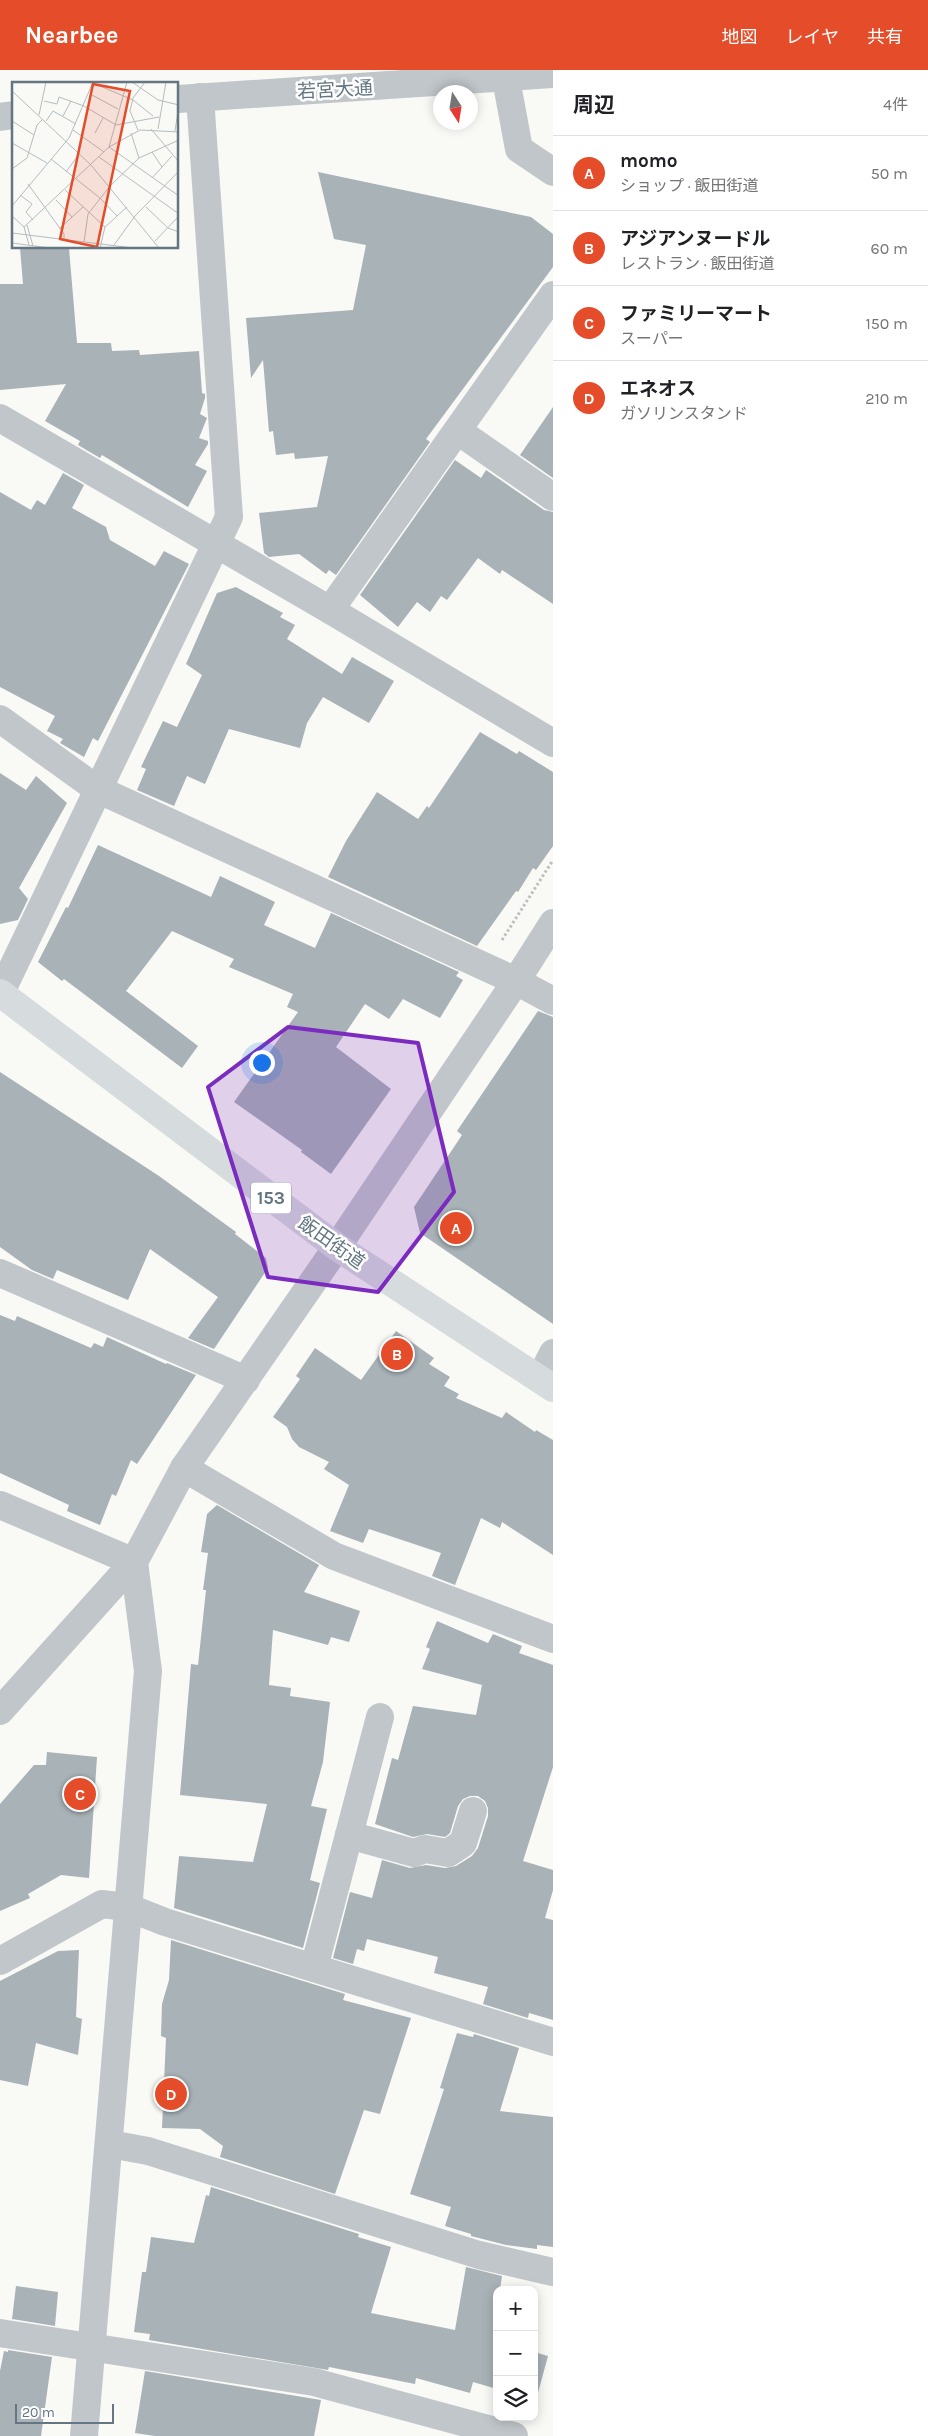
<!DOCTYPE html>
<html lang="ja">
<meta charset="utf-8">
<style>
:root{--surface:#fff;--page:#f2f2f2;--text:#202124;--muted:#757577;--line:#e0e0e0;--accent:#e44c2a}
body{margin:0;font-family:Karla,"Noto Sans JP",sans-serif;background:var(--page);color:var(--text)}
.controls{position:absolute;right:15px;bottom:15px;display:grid;overflow:hidden;border-radius:10px;box-shadow:0 2px 12px #0003}
.controls button{width:45px;height:45px;display:grid;place-items:center;padding:0;border:0;border-bottom:1px solid var(--line);background:var(--surface);color:var(--text);font:25px sans-serif}
.compass{position:absolute;left:433px;top:15px;width:45px;height:45px;border-radius:50%;background:var(--surface);box-shadow:0 2px 12px #0003;rotate:168deg}
.scale{position:absolute;left:15px;bottom:12px;width:99px;box-sizing:border-box;padding-left:5px;border:2px solid #637681;border-top:0;font-size:14px;line-height:18px;white-space:nowrap;color:#637681;-webkit-text-stroke:4px #fff;paint-order:stroke}
.you{position:absolute;left:261px;top:992px;width:18px;height:18px;margin:-12px;border:4px solid #fff;border-radius:50%;background:#1a73e8;box-shadow:0 0 0 8px #1a73e833}
.badge{display:grid;place-items:center;width:32px;height:32px;border-radius:50%;background:var(--accent);color:#fff;font-size:16px;font-weight:700}
.pin{position:absolute;translate:-50% -50%;border:2px solid #fff;box-shadow:0 1px 5px #0006}
.list{margin:0;padding:0;list-style:none}
h2{display:flex;justify-content:space-between;align-items:center;height:65px;margin:0;padding:0 20px;font-size:21px}
h2 small{font-size:16px;font-weight:400;color:var(--muted)}
.list li{display:grid;grid-template-columns:32px 1fr auto;gap:15px;align-items:center;box-sizing:border-box;height:75px;padding:0 20px;border-top:1px solid var(--line)}
.list b{display:block;font-size:19px;white-space:nowrap}
.list p{margin:0;font-size:16px;white-space:nowrap;color:var(--muted)}
.list em{font-size:16px;font-style:normal;color:var(--muted)}
.icon{flex:none;width:28px;height:28px;fill:none;stroke:currentColor;stroke-width:2;stroke-linecap:round;stroke-linejoin:round}
.map{position:relative;flex:none;width:553px;height:2366px;overflow:hidden}
header{display:flex;align-items:center;gap:30px;box-sizing:border-box;height:70px;padding:0 25px;background:var(--accent);color:#fff}
header strong{font-size:24px}
nav{display:flex;gap:28px;margin-inline-start:auto;font-size:18px}
main{display:flex}
aside{flex:1;background:var(--surface)}
.map>svg:first-child{display:block}
.building{fill:#a8b2b7}
.lines{fill:none;stroke-linecap:round;stroke-linejoin:round}
.path{stroke:#bbbfc1;stroke-width:3;stroke-dasharray:2.5 2.5;stroke-linecap:butt}
.minor{stroke:#c1c6ca;stroke-width:28}
.tertiary{stroke:#c1c6ca;stroke-width:28}
.trunk{stroke:#d6dbde;stroke-width:28}
.marked{fill:#7b2cbf;fill-opacity:0.2;stroke:#7b2cbf;stroke-width:4;stroke-linejoin:round}
.labels{text-anchor:middle;stroke-width:5;stroke-linejoin:round;paint-order:stroke}
.shield{fill:#fff;stroke:#929fa7;stroke-width:1}
.shield-label{font-size:18px;font-weight:bold;fill:#637681}
.street-label{font-size:19px;fill:#637681;stroke:#fff}
.inset-road{fill:none;stroke:#b4bdc0;stroke-width:1}
.view{fill:#e44c2a;fill-opacity:0.15;stroke:#e44c2a;stroke-width:2.5}
.inset-edge{fill:none;stroke:#637681;stroke-width:2.5}
</style>
<header>
<strong>Nearbee</strong>
<nav><a>地図</a><a>レイヤ</a><a>共有</a></nav>
</header>
<main>
<div class="map">
<svg width="553" height="2366" viewBox="0 0 553 2366">
<rect width="100%" height="100%" fill="#f9f9f6"/>
<!-- building -->
<g class="building">
<path d="M318,102L531,147L553,164V197L426,369L430,372L336,505L329,500L326,504L299,484L269,487L264,483L259,443L317,437L328,386L295,389L294,383L276,385L273,361L269,362L263,290L251,308L246,248L353,240L366,175L334,169Z"/>
<path d="M20,178H69L77,273H111L112,281L139,280L140,285L199,281L202,323L205,324V328L200,344L207,348L199,368L208,371V374L195,395L207,401L188,437L102,385L100,388L78,375L80,371L45,351L66,314L0,320V214H23Z"/>
<path d="M553,337V408L520,385Z"/>
<path d="M455,390L481,408L486,400L544,440L553,442V534L502,500L500,504L478,488L447,530L441,526L430,542L417,532L398,557L360,525Z"/>
<path d="M63,403L84,415L72,438L106,457L110,470L155,496L164,481L189,494L98,671L93,668L84,687L60,673L63,669L47,661L55,646L0,617V422L31,440L37,430L45,435Z"/>
<path d="M236,517L283,543L280,547L295,555L287,569L342,604L352,587L394,611L369,653L323,627L307,653L300,678L229,659L205,714L187,706L174,736L137,720L146,699L141,697L163,651L177,657L202,605L186,594L217,523Z"/>
<path d="M480,662L517,684L519,681L553,702V776L536,800L533,798L518,822L516,821L477,876L328,807L346,771L377,722L418,749L427,736L429,738Z"/>
<path d="M0,703L26,720L36,706L67,733L19,818L28,829L18,850L0,854Z"/>
<path d="M98,775L211,827L220,806L275,832L264,855L315,878L331,843L459,902L456,906L463,910L440,948L403,929L389,949L365,934L336,977L391,1019L331,1104L301,1082L302,1080L234,1032L298,942L287,937L293,924L229,897L234,889L172,861L126,921L198,976L182,998L64,909L62,911L38,892L66,837L68,838Z"/>
<path d="M538,941L553,947V1254L420,1163L414,1137L462,1065L457,1061Z"/>
<path d="M0,1002L159,1106L236,1162L235,1164L266,1188L268,1198L214,1279L188,1268L218,1227L150,1179L128,1230L57,1200L53,1209L32,1200L0,1177Z"/>
<path d="M0,1245L15,1251L17,1246L91,1278L94,1273L103,1277L107,1267L166,1294L167,1293L196,1305L137,1394L131,1390L116,1426L112,1424L100,1455L67,1441L69,1435L0,1403Z"/>
<path d="M396,1261L434,1288L429,1294L450,1307L444,1316L459,1324L456,1328L502,1348L506,1342L535,1362L536,1360L553,1370V1485L502,1452L500,1458L481,1448L455,1515L432,1506L441,1483L369,1459L363,1473L330,1461L349,1415L324,1399L329,1392L299,1377L292,1369L287,1357L273,1347L300,1309L296,1306L315,1278L361,1310Z"/>
<path d="M217,1435L319,1495L304,1522L360,1541L349,1572L331,1567L328,1575L273,1560L269,1615L291,1618L290,1626L330,1632L323,1692L311,1736L327,1739L310,1810L320,1813L303,1878L174,1838L179,1786L253,1792L267,1734L180,1725L191,1594L198,1595L206,1520H203L208,1483L201,1482L207,1444Z"/>
<path d="M437,1551L488,1573L493,1564L522,1576L519,1583L553,1595V1697L523,1791L553,1800V1820L545,1848L553,1850V1950L529,1943L528,1948L483,1934L488,1917L434,1903L438,1887L367,1869L364,1881L357,1879L353,1894L333,1888L350,1822L372,1828L382,1790L410,1798L426,1795L445,1798L456,1796L472,1786L478,1778L488,1746V1738L485,1731L478,1726H470L463,1729L458,1736L450,1763L445,1767L427,1764L413,1767L375,1754L392,1688L398,1690L413,1636L476,1645L482,1615L422,1599L430,1579L426,1577Z"/>
<path d="M47,1682L97,1687L89,1808L61,1805L28,1824L30,1828L0,1841V1734L34,1695H46Z"/>
<path d="M171,1870L345,1924L343,1930L411,1948L380,2044L364,2040L335,2124L220,2087L223,2076L200,2059L162,2058L166,1968L161,1966L162,1934L169,1910Z"/>
<path d="M79,1880L76,1947L82,1949L78,1985L36,1973L28,2016L0,2010V1911L58,1881Z"/>
<path d="M457,1963L473,1967L474,1964L519,1978L500,2041L553,2047V2177L537,2175V2179L506,2175L471,2166V2164L445,2156L451,2137L410,2124L444,2019L440,2018Z"/>
<path d="M211,2117L359,2164L358,2167L391,2177L371,2243L455,2260L466,2197L502,2206L500,2220H497V2319L473,2312L470,2323L416,2308L415,2314L329,2297L328,2300L149,2270L150,2264L134,2262L142,2202H146L151,2167L194,2173L206,2125L209,2126Z"/>
<path d="M16,2216L58,2222L55,2256L12,2249Z"/>
<path d="M8,2280L52,2287L41,2366H0V2301L4,2281L8,2282Z"/>
<path d="M534,2282L548,2286L536,2330H534Z"/>
<path d="M145,2301L321,2330L314,2366H155L135,2363Z"/>
</g>
<g class="lines">
<!-- path -->
<path class="path" d="M502,870L553,790"/>
<!-- minor -->
<g class="minor">
<path d="M506,9L519,79L553,102"/>
<path d="M0,348L330,540L553,673"/>
<path d="M458,361L553,427"/>
<path d="M330,540L553,225"/>
<path d="M0,649L97,719L516,911L553,931"/>
<path d="M0,924L229,447L200,27"/>
<path d="M0,1203L246,1310"/>
<path d="M540,1309L553,1283"/>
<path d="M184,1398L334,1486L553,1569"/>
<path d="M0,1435L134,1492"/>
<path d="M349,1765L414,1783L425,1779L448,1783L463,1773L473,1741"/>
<path d="M0,1891L102,1834L127,1837L165,1852L553,1972"/>
<path d="M314,1898L380,1647"/>
<path d="M110,2074L148,2081L479,2185L553,2202"/>
<path d="M0,2263L314,2312L514,2366"/>
</g>
<!-- tertiary -->
<g class="tertiary">
<path d="M178,29L553,4"/>
<path d="M0,47L14,45"/>
<path d="M0,1641L134,1492L184,1398L337,1177L516,911L553,853"/>
<path d="M84,2366L148,1601L134,1492"/>
</g>
<!-- trunk -->
<path class="trunk" d="M0,923L337,1177L553,1318"/>
</g>
<!-- marked area -->
<path class="marked" d="M288,957L418,973L454,1122L378,1222L268,1207L208,1017Z"/>
<g class="labels">
<!-- shield labels -->
<rect class="shield" x="251" y="1112.5" width="40" height="31" rx="4"/>
<g class="shield-label">
<text x="271" y="1134">153</text>
</g>
<!-- street labels -->
<g class="street-label">
<text transform="translate(335 19) rotate(-3)" y="7">若宮大通</text>
<text transform="translate(332 1172) rotate(35)" y="7">飯田街道</text>
</g>
</g>
<!-- overview -->
<g transform="translate(12 12)">
<rect width="166" height="166" fill="#f9f9f6"/>
<path class="inset-road" d="M115,0L97,65L167,114M120,0L146,18L167,23M81,1L121,18L141,34M0,9L79,83L147,166M78,12L106,27M32,19L45,22L47,15L72,24L104,43L147,35M27,33L34,0M51,34L59,19M0,39L22,53M34,39L41,29L64,42M139,47L167,80M146,47L154,0M61,48L92,70M126,48L118,29L121,16L133,0M163,49L167,23M83,51L91,36M119,51L127,76M0,61L35,81M140,70L150,85M87,75L167,132M39,77L88,116L105,134M0,87L15,76L25,43L31,37M54,90L67,72M140,96L160,74M16,102L52,152V157M53,108L93,145M8,113L20,122L14,130L21,138M44,118L60,135M0,124L57,56L81,0M134,125L156,146L167,150M0,134L12,145M15,143L21,164M47,147L71,125M0,151L121,166M143,159L167,134M72,160L76,132L98,104L127,76L167,58M0,161L38,166M17,163L12,145L97,65L128,48L167,50M102,163L123,134L167,89M88,166L93,145L115,125"/>
<path class="view" d="M81,2L118,9L85,165L48,157Z"/>
<rect width="166" height="166" class="inset-edge"/>
</g>
</svg>
<div class="controls">
<button>+</button>
<button>−</button>
<button><svg class="icon" aria-label="layers" viewBox="0 0 24 24"><path d="M12 4l9 5-9 5-9-5zM3 14l9 5 9-5"/></svg></button>
</div>
<svg class="compass" viewBox="-18 -18 36 36"><path d="M0-13l5 13h-10z" fill="#e53935"/><path d="M0 13l5-13h-10z" fill="#757577"/></svg>
<div class="scale">20 m</div>
<div class="you"></div>
<div class="pin badge" style="left:456px;top:1158px">A</div>
<div class="pin badge" style="left:397px;top:1284px">B</div>
<div class="pin badge" style="left:80px;top:1724px">C</div>
<div class="pin badge" style="left:171px;top:2024px">D</div>
</div>
<aside>
<h2>周辺<small>4件</small></h2>
<ul class="list">
<li><span class="badge">A</span><div><b>momo</b><p>ショップ · 飯田街道</p></div><em>50 m</em></li>
<li><span class="badge">B</span><div><b>アジアンヌードル</b><p>レストラン · 飯田街道</p></div><em>60 m</em></li>
<li><span class="badge">C</span><div><b>ファミリーマート</b><p>スーパー</p></div><em>150 m</em></li>
<li><span class="badge">D</span><div><b>エネオス</b><p>ガソリンスタンド</p></div><em>210 m</em></li>
</ul>
</aside>
</main>
